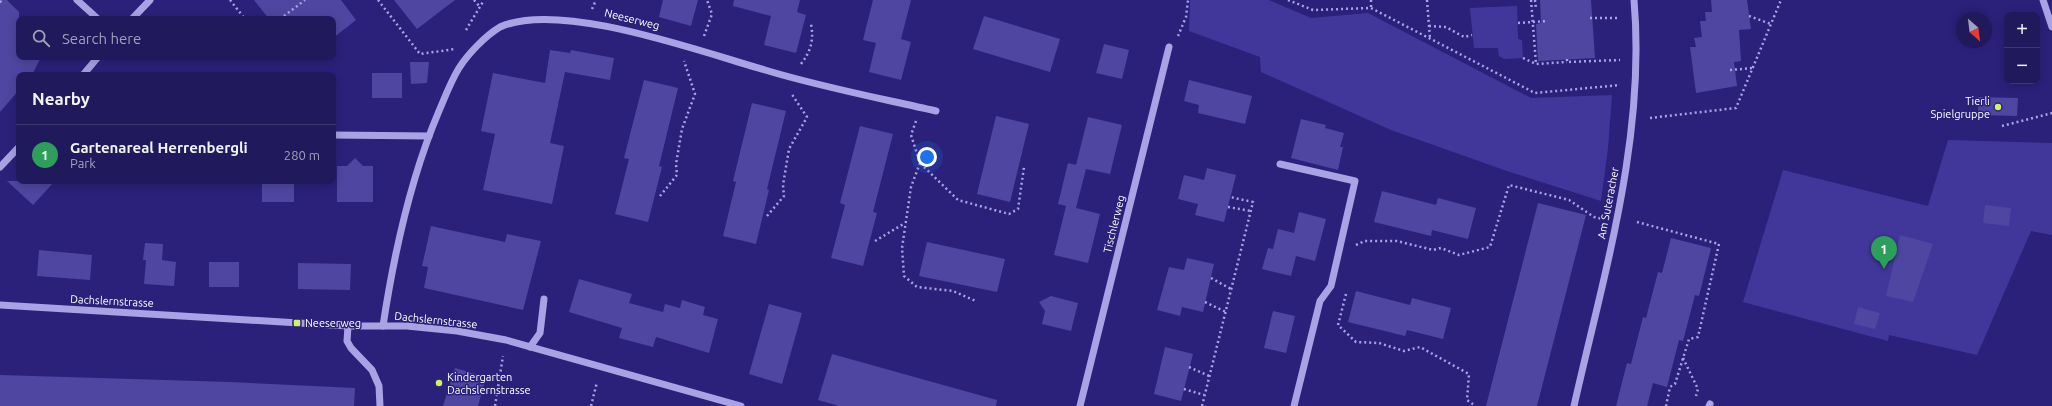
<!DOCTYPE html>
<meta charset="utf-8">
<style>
:root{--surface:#20195c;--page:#2d2665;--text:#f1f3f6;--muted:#a2a0bb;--line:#3d3872;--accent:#8c9099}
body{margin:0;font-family:Ubuntu,sans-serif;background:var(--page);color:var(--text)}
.controls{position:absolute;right:12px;top:12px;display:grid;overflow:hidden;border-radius:8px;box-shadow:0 2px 10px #0003}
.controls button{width:36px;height:36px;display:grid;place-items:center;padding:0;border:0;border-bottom:1px solid var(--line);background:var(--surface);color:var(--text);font:20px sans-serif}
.compass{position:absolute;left:1956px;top:12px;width:36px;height:36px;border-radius:50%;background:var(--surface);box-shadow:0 2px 10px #0003;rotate:152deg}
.you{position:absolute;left:927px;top:157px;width:14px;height:14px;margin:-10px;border:3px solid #fff;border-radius:50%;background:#1a73e8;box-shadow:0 0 0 6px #1a73e833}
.badge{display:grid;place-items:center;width:26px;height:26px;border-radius:50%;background:var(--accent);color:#fff;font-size:13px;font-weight:700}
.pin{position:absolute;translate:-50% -33px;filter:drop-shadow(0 1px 2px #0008)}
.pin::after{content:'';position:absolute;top:21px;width:14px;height:12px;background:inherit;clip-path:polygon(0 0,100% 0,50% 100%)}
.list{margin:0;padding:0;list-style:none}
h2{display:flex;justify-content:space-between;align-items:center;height:52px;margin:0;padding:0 16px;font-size:17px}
h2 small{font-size:13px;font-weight:400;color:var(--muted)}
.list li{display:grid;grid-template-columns:26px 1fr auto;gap:12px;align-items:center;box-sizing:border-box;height:60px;padding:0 16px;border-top:1px solid var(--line)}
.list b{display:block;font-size:15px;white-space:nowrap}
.list p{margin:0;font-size:13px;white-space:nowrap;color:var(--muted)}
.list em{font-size:13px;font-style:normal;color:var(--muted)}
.icon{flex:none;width:22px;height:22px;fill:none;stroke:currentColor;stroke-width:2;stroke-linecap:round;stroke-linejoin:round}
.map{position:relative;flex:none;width:2052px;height:406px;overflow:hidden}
.search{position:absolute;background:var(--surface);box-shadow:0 2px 10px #0003;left:16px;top:16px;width:320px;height:44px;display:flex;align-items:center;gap:10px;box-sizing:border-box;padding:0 14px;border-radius:8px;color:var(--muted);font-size:15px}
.panel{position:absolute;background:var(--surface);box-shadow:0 2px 10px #0003;left:16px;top:72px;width:320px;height:112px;border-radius:8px}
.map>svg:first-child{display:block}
.green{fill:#41379a}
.building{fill:#4f46a2}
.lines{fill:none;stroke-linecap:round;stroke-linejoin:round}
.path{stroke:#a9a3e5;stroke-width:2.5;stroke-dasharray:2 3;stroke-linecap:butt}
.minor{stroke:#a9a3e5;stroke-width:7}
.poi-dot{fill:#cdf265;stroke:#2b217b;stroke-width:1.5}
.labels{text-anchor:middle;stroke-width:3;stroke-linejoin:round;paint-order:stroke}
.street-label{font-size:11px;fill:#fff;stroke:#2b217b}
.poi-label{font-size:11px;fill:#fff;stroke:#2b217b;text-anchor:start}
</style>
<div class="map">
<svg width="2052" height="406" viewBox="0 0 2052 406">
<rect width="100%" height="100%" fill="#2b217b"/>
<!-- green -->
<g class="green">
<path d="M1190,0H1269L1311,18L1368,13L1531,98L1612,95L1608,148L1601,201L1507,171L1391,130L1261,72L1260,57L1189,31Z"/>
<path d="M1517,6L1518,39L1522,40L1523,58L1504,59L1499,56L1498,48H1474L1470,8Z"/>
<path d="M1948,140L2052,143V235L2031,231L1977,355L1889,335L1888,341L1743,302L1783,170L1928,206Z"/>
</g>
<!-- building -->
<g class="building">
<path d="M0,0H7L19,12V57H41L32,75H19V90L0,112Z"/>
<path d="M254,0H341L356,20L333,38V19H269Z"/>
<path d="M394,0H455L417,29Z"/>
<path d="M663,0H698L691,26L659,17Z"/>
<path d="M734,0H800L797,12L806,15L796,53L764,45L771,16L733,6Z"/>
<path d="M873,0H911L901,39L911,42L901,80L869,72L876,43L863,40Z"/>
<path d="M1540,0H1591L1595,58L1538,61L1536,24L1541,23Z"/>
<path d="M1711,0H1747L1751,29L1739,30L1741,61L1734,62L1737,86L1696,93L1690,47H1696L1694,38L1702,37L1700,21H1706L1705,12H1712Z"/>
<path d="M984,16L1060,39L1050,72L973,49Z"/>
<path d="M1104,44L1129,50L1122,79L1096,73Z"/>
<path d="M550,50L570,53L571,50L614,58L610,80L565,72L550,143L564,146L552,204L483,190L495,134L481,131L493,73L545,83Z"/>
<path d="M410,62H429L427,83L411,84Z"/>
<rect x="372" y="73" width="30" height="25"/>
<path d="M644,80L678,88L659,166L662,167L648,222L615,214L629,159L624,158Z"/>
<path d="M1189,80L1252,96L1245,124L1198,113L1199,105L1184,101Z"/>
<path d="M1978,97L2018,98L2017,116L1978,115Z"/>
<path d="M752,103L786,111L767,189L769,190L756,244L723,236L736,182L733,181Z"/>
<path d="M996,116L1029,124L1010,202L977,194Z"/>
<path d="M1088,117L1122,125L1110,174L1086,169L1076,208L1100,214L1088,263L1054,255L1066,206L1058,204L1068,163L1076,165Z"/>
<path d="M1301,119L1326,125L1325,128L1344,133L1340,147H1343L1338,170L1291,158Z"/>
<path d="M860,126L893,134L873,212L877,213L863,266L831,258L845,205L840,203Z"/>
<path d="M355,158L363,166H373V202H337V166H347Z"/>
<path d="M1207,168L1236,175L1224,222L1195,215L1198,204L1178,199L1184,175L1204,180Z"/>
<path d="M7,181H55L33,205Z"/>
<rect x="262" y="181" width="32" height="21"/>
<path d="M1382,191L1436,205L1438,198L1476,208L1468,239L1432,230L1431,236L1374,222Z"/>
<path d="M1538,203L1586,215L1577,250L1537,406H1486Z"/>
<path d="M1985,205L2011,208L2009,226L1983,223Z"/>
<path d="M1299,212L1326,219L1315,261L1296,256L1291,276L1262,269L1268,248L1273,249L1278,229L1294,233Z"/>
<path d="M431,226L505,242L507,234L541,241L523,310L424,288L428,267L422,266Z"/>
<path d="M1900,235L1933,244L1913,302L1886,296Z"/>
<path d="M1671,238L1711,248L1699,296L1695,295L1683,341L1679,340L1667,387L1653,383L1647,406H1616L1627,363L1631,364L1643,317L1646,318L1658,272L1662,273Z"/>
<path d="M927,242L1005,259L997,292L919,276Z"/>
<path d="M145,243L163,244L162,260L176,262L174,286L144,284L146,260H143Z"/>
<path d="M39,250L92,255L90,280L37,276Z"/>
<path d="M1187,258L1214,264L1203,312L1182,307L1180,316L1157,310L1169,267L1184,270Z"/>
<rect x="209" y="262" width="30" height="25"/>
<path d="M298,263L351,264L350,290L298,289Z"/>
<path d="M579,279L632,294L629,303L663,312L665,304L680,308L682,300L705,307L703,315L718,319L709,353L656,337L653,347L619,338L622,328L569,312Z"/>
<path d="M1356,291L1410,305L1412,298L1451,308L1443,339L1407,330L1405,336L1348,322Z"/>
<path d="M1051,296L1078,303L1071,331L1042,324L1045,311L1039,302Z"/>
<path d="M769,304L802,313L782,384L749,374Z"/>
<path d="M1858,307L1880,313L1875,329L1854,324Z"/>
<path d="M1273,311L1295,316L1286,353L1264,348Z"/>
<path d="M1165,347L1193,354L1181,401L1154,394Z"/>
<path d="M832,354L997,400L996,406H839L818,400Z"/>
<path d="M455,368L486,377L478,406H443Z"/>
<path d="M0,375L230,382L355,388L354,406H0Z"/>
</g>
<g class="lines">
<!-- path -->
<g class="path">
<path d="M230,0L245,19"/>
<path d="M378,0L420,54L455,49"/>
<path d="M474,0L480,7"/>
<path d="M1288,0L1313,10L1371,8L1535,93L1620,85"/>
<path d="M1371,0V8"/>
<path d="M1427,0L1430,39"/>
<path d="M1531,0L1536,64"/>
<path d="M1535,0L1536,9"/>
<path d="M0,1L2,3"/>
<path d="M592,9L596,0"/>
<path d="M1749,16L1771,24"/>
<path d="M1590,18H1619"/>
<path d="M280,19L305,0"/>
<path d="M1518,23L1547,21"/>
<path d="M1429,26L1446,27L1464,37L1472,35"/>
<path d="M466,30L484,0"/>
<path d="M704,36L712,14L707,0"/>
<path d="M1178,36L1186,17L1188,0"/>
<path d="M1523,58L1536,64L1567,62"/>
<path d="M1567,59V62L1620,60"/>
<path d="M801,64C811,51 814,40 811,24"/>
<path d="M1730,70L1753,68"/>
<path d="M1650,118L1736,108L1781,0"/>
<path d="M916,121L911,135L920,163L958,200L1009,214L1018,209L1024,167"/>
<path d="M2002,126L2052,113"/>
<path d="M920,163L911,187L902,248L904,276L917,287L953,291L976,301"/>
<path d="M660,196L677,175L676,164L682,129L695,94L684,61"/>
<path d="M1228,207L1251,211"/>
<path d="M767,216L784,196L783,185L789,149L807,117L791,93"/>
<path d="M1637,222L1719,244L1698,337L1689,339L1675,384L1670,387L1666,406"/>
<path d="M875,241L905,223"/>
<path d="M1356,245L1365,241H1397L1433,250L1441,248L1459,255L1490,247L1509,185L1569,200L1594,217L1603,219"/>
<path d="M1211,278L1231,289"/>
<path d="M1346,294L1338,325L1356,342L1379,343L1404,351L1420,347L1469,374L1467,400L1474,405"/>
<path d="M1205,302L1226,312"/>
<path d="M1683,358L1698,389L1696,396"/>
<path d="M1189,367L1209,376"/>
<path d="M1184,389L1204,395"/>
<path d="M495,406L503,356"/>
<path d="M591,406L597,382"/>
<path d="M1202,406L1253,202L1230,197"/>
</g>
<!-- minor -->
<g class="minor">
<path d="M77,0L98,19"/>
<path d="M2043,0L2052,27"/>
<path d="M132,19L150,0"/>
<path d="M83,75L98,57"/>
<path d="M333,135L429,136"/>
<path d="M1280,164L1355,181L1331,286L1320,301L1294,406"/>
<path d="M0,167L19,147"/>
<path d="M0,305L348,326H407L457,331L506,340L741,406"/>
<path d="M348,326L347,341L351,348L372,370L379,386L380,406"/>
<path d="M383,326C394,253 410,179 439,111C445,97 451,81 459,68C468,54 485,36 500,27C560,0 701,52 765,70C821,87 879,98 936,111"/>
<path d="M530,347L540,333L544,299"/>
<path d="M1080,406L1169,47"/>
<path d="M1574,406C1604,273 1646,137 1634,0"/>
<path d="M1709,406L1710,404"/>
</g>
</g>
<!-- markers -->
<g class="poi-dot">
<circle cx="1998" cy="107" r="4"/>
<rect x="293" y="319" width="8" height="8" rx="2"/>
<circle cx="439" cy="383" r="4"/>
</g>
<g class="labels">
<!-- street labels -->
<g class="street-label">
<text transform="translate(632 19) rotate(14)" y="4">Neeserweg</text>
<text transform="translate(1608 203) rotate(-79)" y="4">Am Suteracher</text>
<text transform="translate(1114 224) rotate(-76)" y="4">Tischlerweg</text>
<text transform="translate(112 301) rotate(3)" y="4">Dachslernstrasse</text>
<text transform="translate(436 320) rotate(6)" y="4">Dachslernstrasse</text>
</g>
<!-- poi labels -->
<g class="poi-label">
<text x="1990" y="105" text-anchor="end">Tierli<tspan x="1990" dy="13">Spielgruppe</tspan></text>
<text x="305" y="327">Neeserweg</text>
<text x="447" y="381">Kindergarten<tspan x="447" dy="13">Dachslernstrasse</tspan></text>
</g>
</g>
</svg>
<div class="controls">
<button>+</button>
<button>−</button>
</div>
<svg class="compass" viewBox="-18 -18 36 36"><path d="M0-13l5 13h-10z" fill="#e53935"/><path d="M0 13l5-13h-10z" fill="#a2a0bb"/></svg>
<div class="you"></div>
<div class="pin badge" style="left:1884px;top:269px;background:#2e9e5b">1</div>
<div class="search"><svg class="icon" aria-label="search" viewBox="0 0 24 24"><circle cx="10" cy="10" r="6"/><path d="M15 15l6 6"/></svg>Search here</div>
<section class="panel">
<h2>Nearby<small></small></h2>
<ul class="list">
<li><span class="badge" style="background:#2e9e5b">1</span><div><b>Gartenareal Herrenbergli</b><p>Park</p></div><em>280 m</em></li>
</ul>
</section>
</div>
